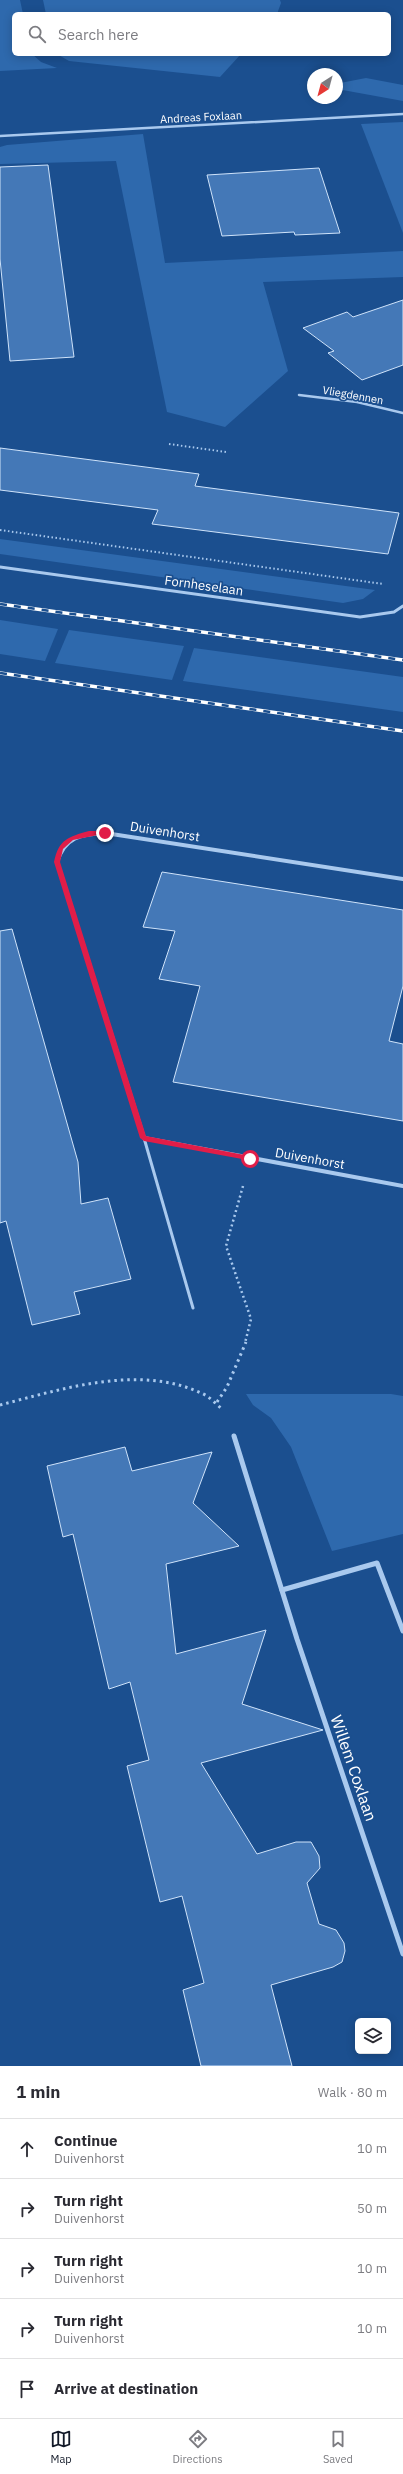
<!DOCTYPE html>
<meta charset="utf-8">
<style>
:root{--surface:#fff;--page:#f7f7f7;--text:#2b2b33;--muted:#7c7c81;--line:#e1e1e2;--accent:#111827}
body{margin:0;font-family:"IBM Plex Sans",sans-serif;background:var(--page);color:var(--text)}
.controls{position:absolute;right:12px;bottom:12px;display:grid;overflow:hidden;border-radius:6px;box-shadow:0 2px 10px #0003}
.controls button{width:36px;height:36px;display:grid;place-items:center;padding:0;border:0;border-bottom:1px solid var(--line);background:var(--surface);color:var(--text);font:20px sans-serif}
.compass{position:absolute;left:307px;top:68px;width:36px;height:36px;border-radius:50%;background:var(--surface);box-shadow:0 2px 10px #0003;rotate:216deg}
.stop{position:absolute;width:12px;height:12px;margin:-9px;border:3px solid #e11d48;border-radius:50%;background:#fff}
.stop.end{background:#e11d48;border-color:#fff;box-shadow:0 1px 4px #0008}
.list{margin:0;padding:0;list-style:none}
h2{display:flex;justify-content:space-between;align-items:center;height:52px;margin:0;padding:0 16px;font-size:17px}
h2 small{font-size:13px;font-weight:400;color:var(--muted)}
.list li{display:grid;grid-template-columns:26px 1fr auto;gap:12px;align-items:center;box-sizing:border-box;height:60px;padding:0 16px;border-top:1px solid var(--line)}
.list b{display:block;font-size:15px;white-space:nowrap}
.list p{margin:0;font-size:13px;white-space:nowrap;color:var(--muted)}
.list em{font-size:13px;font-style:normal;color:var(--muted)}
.icon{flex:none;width:22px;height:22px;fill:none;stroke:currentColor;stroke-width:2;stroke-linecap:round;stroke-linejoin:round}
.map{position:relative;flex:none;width:403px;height:2066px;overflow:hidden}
.search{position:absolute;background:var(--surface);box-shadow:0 2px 10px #0003;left:12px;right:12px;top:12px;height:44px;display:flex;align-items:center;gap:10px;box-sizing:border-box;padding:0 14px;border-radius:6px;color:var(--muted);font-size:15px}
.sheet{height:352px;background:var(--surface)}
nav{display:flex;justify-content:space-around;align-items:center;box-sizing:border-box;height:56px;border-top:1px solid var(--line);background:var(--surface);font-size:11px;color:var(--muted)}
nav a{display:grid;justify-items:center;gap:2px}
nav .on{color:var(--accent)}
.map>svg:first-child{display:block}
.green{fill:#2e69ad}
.building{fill:#4478b7;stroke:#cfe3fa}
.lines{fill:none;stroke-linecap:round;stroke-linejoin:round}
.path-far2{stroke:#a9c9ee;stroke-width:2;stroke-dasharray:1.5 2.5;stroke-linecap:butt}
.path-far1{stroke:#a9c9ee;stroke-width:2.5;stroke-dasharray:2 3;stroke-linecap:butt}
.path{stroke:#a9c9ee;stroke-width:3;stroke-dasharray:2.5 4;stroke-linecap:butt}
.service-far1{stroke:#a9c9ee;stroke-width:2.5}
.service{stroke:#a9c9ee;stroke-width:3}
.minor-far3{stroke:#a9c9ee;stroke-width:2.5}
.minor-far2{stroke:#a9c9ee;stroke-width:3}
.minor-far1{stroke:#a9c9ee;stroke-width:4}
.minor{stroke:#a9c9ee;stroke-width:5}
.rail-casing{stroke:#fff;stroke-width:3.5}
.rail{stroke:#1b4f8f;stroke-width:2.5;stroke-dasharray:7;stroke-linecap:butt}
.route{fill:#e11d48}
.labels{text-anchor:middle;stroke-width:3.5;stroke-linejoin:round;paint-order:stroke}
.far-street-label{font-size:11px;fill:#fff;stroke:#1b4f8f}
.street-label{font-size:13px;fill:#fff;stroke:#1b4f8f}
.near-street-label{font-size:16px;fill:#fff;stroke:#1b4f8f}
</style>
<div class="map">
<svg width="403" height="2066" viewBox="0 0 403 2066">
<rect width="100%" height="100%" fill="#1b4f8f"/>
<!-- green -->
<g class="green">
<path d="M0,0H20L23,14H14V54H32L41,62L57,68L0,71Z"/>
<path d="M43,0H280L281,3L277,14H46Z"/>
<path d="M57,54H241L220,77L69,61Z"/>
<path d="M366,78L403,85V101L337,89L340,83Z"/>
<path d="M403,122V233L361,124Z"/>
<path d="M143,134L165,263L403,251V277L263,282L288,371L225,427L167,412L116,161L0,164V147L7,145Z"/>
<path d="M0,539L375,590L363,599L343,603L0,554Z"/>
<path d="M0,620L58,629L45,661L0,654Z"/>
<path d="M69,630L184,646L172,680L55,663Z"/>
<path d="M194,648L403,677V712L183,681Z"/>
<path d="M246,1394H391L403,1396V1534L332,1551L291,1447L271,1418L253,1405Z"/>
</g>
<!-- building -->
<g class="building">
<path d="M48,165L74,357L10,361L0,259V167Z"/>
<path d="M319,168L340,233L295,235L294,232L222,236L207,175Z"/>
<path d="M403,300V365L362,380L328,353L334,351L303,328L347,312L353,317Z"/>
<path d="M0,448L199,474L195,486L399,513L388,554L152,524L158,510L0,490Z"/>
<path d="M162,872L403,910V986L389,1041L403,1044V1121L173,1082L200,986L159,979L175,931L143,927Z"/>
<path d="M12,929L78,1162L81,1204L108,1198L131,1279L74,1292L80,1314L32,1325L6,1221L0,1223V931Z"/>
<path d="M125,1447L132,1471L212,1452L193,1503L239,1546L166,1564L176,1654L266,1630L242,1704L323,1730L201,1763L257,1854L296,1842H311L319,1856L320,1868L307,1883L319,1924L336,1930L344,1943L345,1951L342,1962L333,1967L271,1985L292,2066H201L183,1990L204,1983L182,1896L160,1902L127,1766L149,1760L130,1682L109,1689L73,1534L63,1537L47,1466Z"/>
</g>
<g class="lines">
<!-- path-far2 -->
<g class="path-far2">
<path d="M169,444L226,452"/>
<path d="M0,530L383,584"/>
</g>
<!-- path-far1 -->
<path class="path-far1" d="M243,1186L226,1246L251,1319L245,1343"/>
<!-- path -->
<g class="path">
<path d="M217,1402L227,1387L246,1342"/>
<path d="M0,1405C62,1389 139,1364 201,1393C209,1396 216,1404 223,1410"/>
</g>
<!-- service-far1 -->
<path class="service-far1" d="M299,395L357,402L403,413"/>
<!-- service -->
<path class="service" d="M144,1138L193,1308"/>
<!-- minor-far3 -->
<path class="minor-far3" d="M0,136L403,114"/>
<!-- minor-far2 -->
<path class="minor-far2" d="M0,567L360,617L394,612L403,606"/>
<!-- minor-far1 -->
<path class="minor-far1" d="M403,879L105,833C81,834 65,837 57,862L144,1138L403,1186"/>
<!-- minor -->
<g class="minor">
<path d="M234,1436L297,1639L403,1954"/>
<path d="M282,1590L377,1563L403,1631"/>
</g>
<defs>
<g id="rail">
<path d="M0,604L403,660"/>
<path d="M0,673L403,731"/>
</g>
</defs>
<!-- rail casing -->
<use href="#rail" class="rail-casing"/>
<!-- rail -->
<use href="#rail" class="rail"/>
</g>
<!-- route -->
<path class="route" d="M89,831H105L108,833L73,840L63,849L60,862L146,1136L250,1156L253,1157V1161L144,1141L140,1138L54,862C59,839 68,837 89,831Z"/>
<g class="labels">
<!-- far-street labels -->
<g class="far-street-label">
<text transform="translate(201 117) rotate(-3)" y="4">Andreas Foxlaan</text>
<text transform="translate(353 395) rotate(10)" y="4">Vliegdennen</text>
</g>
<!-- street labels -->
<g class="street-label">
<text transform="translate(204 585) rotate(8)" y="5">Fornheselaan</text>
<text transform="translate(165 831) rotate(9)" y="5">Duivenhorst</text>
<text transform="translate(310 1158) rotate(10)" y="5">Duivenhorst</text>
</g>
<!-- near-street labels -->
<g class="near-street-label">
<text transform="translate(354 1768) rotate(71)" y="6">Willem Coxlaan</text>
</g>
</g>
</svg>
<div class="controls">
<button><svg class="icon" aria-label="layers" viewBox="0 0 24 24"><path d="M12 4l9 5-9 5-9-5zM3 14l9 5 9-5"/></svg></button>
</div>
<svg class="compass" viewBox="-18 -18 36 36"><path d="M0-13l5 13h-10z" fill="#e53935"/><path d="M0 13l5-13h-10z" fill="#7c7c81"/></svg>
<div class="stop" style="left:250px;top:1159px"></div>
<div class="stop end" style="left:105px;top:833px"></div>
<div class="search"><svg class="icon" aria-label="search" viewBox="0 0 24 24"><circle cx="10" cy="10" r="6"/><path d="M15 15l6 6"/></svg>Search here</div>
</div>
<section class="sheet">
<h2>1 min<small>Walk · 80 m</small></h2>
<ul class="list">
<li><svg class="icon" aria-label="ahead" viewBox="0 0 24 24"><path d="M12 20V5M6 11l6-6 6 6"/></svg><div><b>Continue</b><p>Duivenhorst</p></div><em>10 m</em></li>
<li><svg class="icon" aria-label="right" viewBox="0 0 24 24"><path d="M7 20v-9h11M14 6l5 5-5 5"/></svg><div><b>Turn right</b><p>Duivenhorst</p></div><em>50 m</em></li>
<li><svg class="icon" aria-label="right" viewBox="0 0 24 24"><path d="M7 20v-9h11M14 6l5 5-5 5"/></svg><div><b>Turn right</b><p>Duivenhorst</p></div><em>10 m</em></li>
<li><svg class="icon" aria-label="right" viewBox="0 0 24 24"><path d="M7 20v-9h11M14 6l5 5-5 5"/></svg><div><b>Turn right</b><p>Duivenhorst</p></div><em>10 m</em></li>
<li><svg class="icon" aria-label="arrive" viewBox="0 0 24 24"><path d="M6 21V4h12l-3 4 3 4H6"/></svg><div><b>Arrive at destination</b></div></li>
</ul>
</section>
<nav>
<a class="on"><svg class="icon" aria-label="map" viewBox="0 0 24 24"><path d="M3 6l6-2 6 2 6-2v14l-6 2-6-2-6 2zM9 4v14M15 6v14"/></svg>Map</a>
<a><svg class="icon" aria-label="directions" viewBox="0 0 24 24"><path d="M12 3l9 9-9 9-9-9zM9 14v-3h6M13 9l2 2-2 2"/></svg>Directions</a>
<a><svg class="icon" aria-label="saved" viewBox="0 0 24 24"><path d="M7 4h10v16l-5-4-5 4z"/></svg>Saved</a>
</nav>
